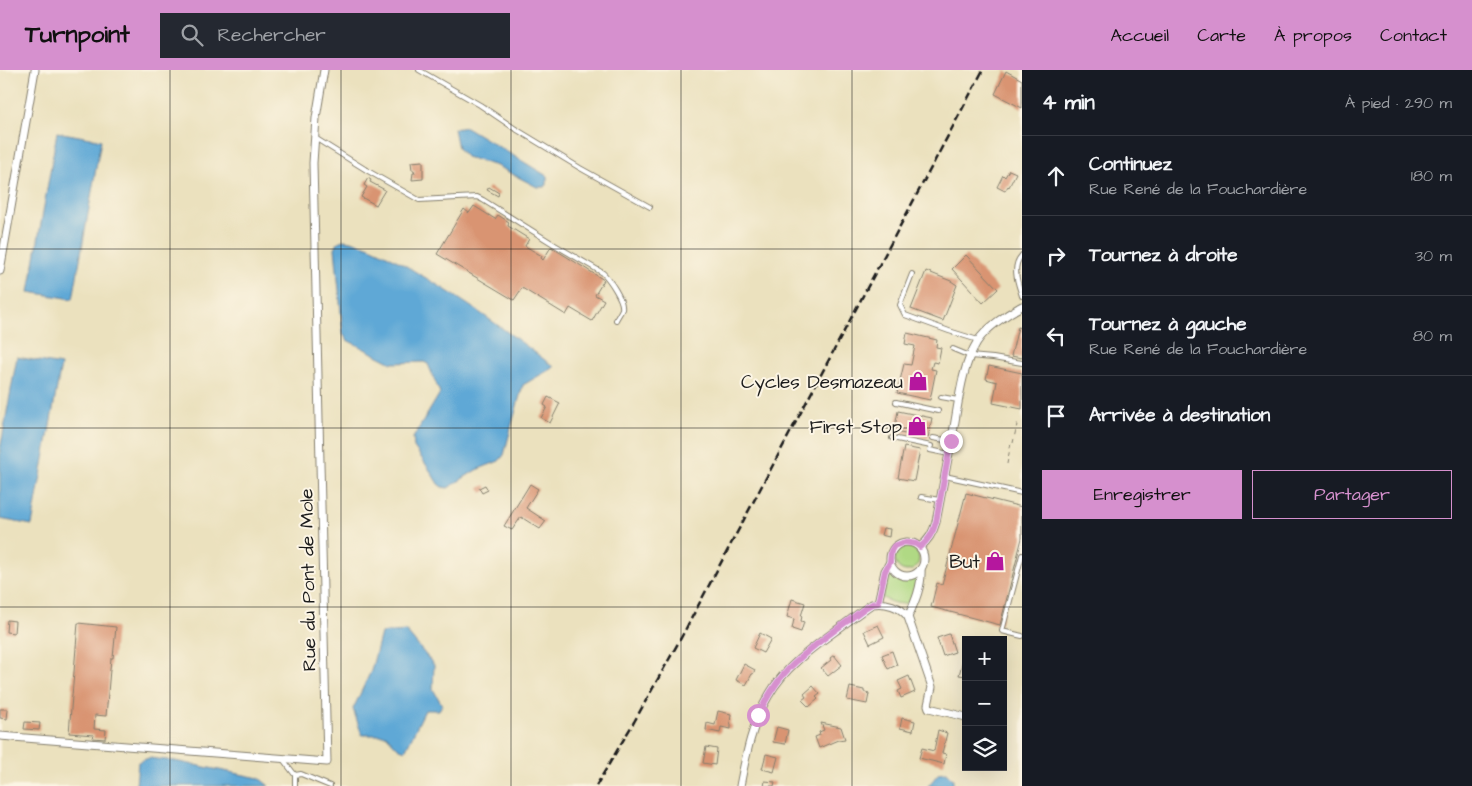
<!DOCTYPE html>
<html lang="fr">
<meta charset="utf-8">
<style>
:root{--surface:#171b24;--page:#242831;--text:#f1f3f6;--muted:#9ea1a6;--line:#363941;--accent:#d690ce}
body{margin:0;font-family:"Architects Daughter",sans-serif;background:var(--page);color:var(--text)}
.controls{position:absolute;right:15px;bottom:15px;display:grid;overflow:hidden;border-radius:0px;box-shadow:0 5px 20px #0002}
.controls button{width:45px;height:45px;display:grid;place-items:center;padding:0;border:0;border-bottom:1px solid var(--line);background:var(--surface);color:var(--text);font:25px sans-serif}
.stop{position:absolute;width:15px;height:15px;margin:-11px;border:4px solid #d690ce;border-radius:50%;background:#fff}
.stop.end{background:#d690ce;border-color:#fff;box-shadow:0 1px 5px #0008}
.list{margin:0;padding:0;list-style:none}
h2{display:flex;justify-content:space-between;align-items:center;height:65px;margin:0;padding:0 20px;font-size:21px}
h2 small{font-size:16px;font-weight:400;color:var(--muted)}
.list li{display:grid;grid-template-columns:32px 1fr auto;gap:15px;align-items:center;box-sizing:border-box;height:80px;padding:0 20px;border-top:1px solid var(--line)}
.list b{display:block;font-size:19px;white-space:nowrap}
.list p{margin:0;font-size:16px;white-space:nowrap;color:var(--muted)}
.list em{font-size:16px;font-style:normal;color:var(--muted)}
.actions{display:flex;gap:10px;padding:15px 20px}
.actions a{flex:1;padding:11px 0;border:1px solid var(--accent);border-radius:0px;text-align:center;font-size:18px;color:var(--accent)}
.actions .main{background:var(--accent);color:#111}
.icon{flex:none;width:28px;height:28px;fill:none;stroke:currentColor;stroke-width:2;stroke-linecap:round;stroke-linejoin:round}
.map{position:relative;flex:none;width:1022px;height:716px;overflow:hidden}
header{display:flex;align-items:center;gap:30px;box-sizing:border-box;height:70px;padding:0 25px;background:var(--accent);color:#111}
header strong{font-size:24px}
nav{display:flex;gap:28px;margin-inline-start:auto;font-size:18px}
.search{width:350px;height:45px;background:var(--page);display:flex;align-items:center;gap:12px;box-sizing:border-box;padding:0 18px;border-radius:0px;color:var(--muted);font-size:19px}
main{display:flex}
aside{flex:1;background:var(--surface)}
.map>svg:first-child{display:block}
.green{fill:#b0d984;stroke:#667a50}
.water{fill:#5fa8d6;stroke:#3e6279}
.building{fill:#d99472}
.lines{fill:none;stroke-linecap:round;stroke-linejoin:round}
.lane-casing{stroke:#847e6d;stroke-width:6}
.street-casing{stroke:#847e6d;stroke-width:9}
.path{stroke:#847e6d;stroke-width:1;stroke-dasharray:4 4;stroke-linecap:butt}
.lane{stroke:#fff;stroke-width:4}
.street{stroke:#fff;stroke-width:7}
.rail{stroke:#1c1c1c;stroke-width:2.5;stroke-dasharray:8 4;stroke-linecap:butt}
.route{stroke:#d690ce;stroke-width:6}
.grid{fill:none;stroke:#1c1c1c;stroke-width:1;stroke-opacity:0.55}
.labels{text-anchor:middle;stroke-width:4;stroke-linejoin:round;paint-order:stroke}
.poi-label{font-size:19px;fill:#1c1c1c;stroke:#fcf5e5;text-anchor:end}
.street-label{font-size:19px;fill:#1c1c1c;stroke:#fcf5e5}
</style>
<header>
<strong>Turnpoint</strong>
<div class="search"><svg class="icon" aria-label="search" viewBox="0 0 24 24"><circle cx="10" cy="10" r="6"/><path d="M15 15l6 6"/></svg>Rechercher</div>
<nav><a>Accueil</a><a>Carte</a><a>À propos</a><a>Contact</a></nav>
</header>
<main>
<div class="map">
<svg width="1022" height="716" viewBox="0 0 1022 716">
<rect width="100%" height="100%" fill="#fcf5e5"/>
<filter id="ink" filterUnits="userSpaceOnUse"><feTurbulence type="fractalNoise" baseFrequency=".02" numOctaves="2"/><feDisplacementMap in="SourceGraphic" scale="10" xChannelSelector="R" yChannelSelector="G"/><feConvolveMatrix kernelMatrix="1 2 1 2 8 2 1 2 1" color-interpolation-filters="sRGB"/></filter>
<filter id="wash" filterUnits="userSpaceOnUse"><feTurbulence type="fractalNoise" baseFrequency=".0096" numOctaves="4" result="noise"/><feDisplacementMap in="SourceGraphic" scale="20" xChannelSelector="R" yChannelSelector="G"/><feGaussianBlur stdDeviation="1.12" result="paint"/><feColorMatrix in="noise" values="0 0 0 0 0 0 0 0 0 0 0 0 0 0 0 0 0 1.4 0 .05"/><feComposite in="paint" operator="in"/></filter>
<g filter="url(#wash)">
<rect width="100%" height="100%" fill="#ebe1be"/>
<!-- green -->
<g class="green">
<circle cx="907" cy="489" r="12"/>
<path d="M889,502C898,511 906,511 918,508L912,530C905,537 890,533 882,527Z"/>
</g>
<!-- water -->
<g class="water">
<path d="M466,57L547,106V115L544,117H537L497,96L466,87L458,78L454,59Z"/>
<path d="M57,62L101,70L73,229L29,222Z"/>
<path d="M343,170C367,172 395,189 416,202C464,230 510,263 554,297L523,315L513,350L504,385L499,391L476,400L448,418L442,417L438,414L429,399L414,377L413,368L440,323L428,294L424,292L392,293L347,270L343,264L335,178L338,172Z"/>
<path d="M17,287L61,295L32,455L0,449V380Z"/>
<path d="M406,561L434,595L433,619L442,635L439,640H425L405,681L398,678L386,665H362L353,639L371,601L381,563Z"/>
<path d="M149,688L175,691L259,708L269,716H136L138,692Z"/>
<path d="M946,702L953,709V716H928L939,703Z"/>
</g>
<g id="blocks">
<!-- building -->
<g class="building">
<path d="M1006,1L1022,10V38L995,24Z"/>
<path d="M423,91V109L412,110L413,103H415L414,100H412L411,92Z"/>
<path d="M1009,100L1016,103L1009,117L1008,116L1005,121L997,117L1003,105L1005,107Z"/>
<path d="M368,108L371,110L370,112L385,120L376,135L361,127L367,117L364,115Z"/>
<path d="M489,117L499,123L498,126L487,120Z"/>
<path d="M474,136L495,149L498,145L509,152L508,156L529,169L525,176L542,186L541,188L543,190L551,177L604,210L595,225L604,230L592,251L570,238L566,245L522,218L514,230L437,184L464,139L469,143Z"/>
<path d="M966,185L998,219L983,233L952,199Z"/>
<path d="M926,201L951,211L957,215L943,251L911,239Z"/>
<path d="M1018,257L1022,258V288L1011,286Z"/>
<path d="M907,263L937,270L936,277L941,278L938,293L933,292L931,299L936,300L930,330L897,323L904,294L911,295L915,276L905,274Z"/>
<path d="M989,296L1022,303V339L993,333L997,312L986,309Z"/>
<path d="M548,327L560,333L550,353L541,348L547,337L544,335Z"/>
<path d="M898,341L932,348L928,368L894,362Z"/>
<path d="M904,377L920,380L914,411L898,408Z"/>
<path d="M530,414L538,419L526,438L546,451L540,459L521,447L512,460L504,456Z"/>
<path d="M485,415L488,420L482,423L479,418Z"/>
<path d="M966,423L1022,437V468L1000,555L931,537L937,513L942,515Z"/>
<path d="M883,458L890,459L889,467L881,465Z"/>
<path d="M792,529L805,533L801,546H802L801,551L804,552L801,562L792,559L794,549L787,547Z"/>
<path d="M7,550L15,551L14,563L6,562Z"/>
<path d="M78,553L116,557L113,588H111L106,646L95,645L94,659L106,660L105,669L93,668L94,665L69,663Z"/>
<path d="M878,555L884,567L870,574L864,561Z"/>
<path d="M760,563L771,569L763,583L753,578Z"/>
<path d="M949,564L955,582L943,586L937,568Z"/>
<path d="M892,581L897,595L888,599L882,585Z"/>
<path d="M834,585L842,595L828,606L821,598L831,590L830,588Z"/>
<path d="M963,590L966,591V606L959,605Z"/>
<path d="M744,594L755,600L753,604H752L746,615L736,610Z"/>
<path d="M909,606L915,622L901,628L898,621L902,619L898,611Z"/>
<path d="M813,616L820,624L816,627L818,629L809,637L802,630L806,627L804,624Z"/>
<path d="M850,617L864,620V622L869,624L867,634L847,630Z"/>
<path d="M0,639H8L7,649L0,648Z"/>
<path d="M718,641L731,644L730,654H731V659L721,657L720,663L706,660L707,653L715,655Z"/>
<path d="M902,648L915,651L913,661L900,658Z"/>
<path d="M25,652L40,653L39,660L24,659Z"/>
<path d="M821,653L841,657L845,669L838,670L819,678L815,667L820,665L819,662L824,660Z"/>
<path d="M777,657L788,660L785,674L773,672Z"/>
<path d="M938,660L947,663L942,683L946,684L944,694L919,688L922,678L934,681Z"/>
<path d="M706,677L717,679L715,695L703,693Z"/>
<path d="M766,684L778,687L774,702L762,699Z"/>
<path d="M765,711L775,712L774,716H764Z"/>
</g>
</g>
</g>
<g filter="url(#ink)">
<use href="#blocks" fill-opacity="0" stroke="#847e6d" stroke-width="1"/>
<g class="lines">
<defs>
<g id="lane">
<path d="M419,0L480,35L514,58L580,98L650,137"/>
<path d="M315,68L368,101L419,130L477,127L483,130L555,175L603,203C609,209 624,230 622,239C621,242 618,246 616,250"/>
<path d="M1022,185C1011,197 1018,213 1022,226"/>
<path d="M912,204L900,235L905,245L949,261L978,270"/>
<path d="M953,279L970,286L993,288L1022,293"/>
<path d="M941,327L958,330"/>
<path d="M896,332L938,341"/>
<path d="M892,368L931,376"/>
<path d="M933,368L951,371"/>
<path d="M930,380L949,384"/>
<path d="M945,406L1022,423"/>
<path d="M921,427L940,430"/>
<path d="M1022,485L1002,561L1022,566"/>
<path d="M282,688L295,705V716"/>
<path d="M295,705L301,704L330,716"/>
</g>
<g id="street">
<path d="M0,201L35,0"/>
<circle cx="907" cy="489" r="17"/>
<path d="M920,477C929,470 933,463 936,452C942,420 948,389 954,357C959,329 962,297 977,272C986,258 1007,244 1022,236"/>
<path d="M878,533L885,501L890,492"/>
<path d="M908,547L932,617L928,635L929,638L966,647"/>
<path d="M0,666L327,692L313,93L316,48L324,0"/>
<path d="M740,716C746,685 752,653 769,625C785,597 812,578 838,559C849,551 860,542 872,534C886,532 900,536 908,547C915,532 922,516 921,499"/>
</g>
</defs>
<!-- lane casing -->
<use href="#lane" class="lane-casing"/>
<!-- street casing -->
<use href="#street" class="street-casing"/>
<!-- path -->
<g class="path">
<path d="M1013,373L1018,350"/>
<path d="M1007,394L1011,373"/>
</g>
<!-- lane -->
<use href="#lane" class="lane"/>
<!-- street -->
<use href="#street" class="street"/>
<!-- rail -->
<path class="rail" d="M596,716L634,652L682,566L983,0"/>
</g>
</g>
<g class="lines" filter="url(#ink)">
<!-- route -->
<path class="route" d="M758,645C765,631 773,617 783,605C806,579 838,559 865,538L872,534L878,533L885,501L890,492L891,481L894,476L905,472L916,474L920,477C929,470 933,463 936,452L951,371"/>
</g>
<!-- grid -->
<path class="grid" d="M170,0V716M341,0V716M511,0V716M681,0V716M852,0V716M0,179H1022M0,358H1022M0,537H1022"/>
<!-- icons -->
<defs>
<symbol id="shop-bare" viewBox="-9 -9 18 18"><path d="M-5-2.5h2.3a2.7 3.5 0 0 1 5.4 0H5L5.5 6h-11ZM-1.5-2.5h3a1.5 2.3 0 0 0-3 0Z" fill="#b5179e" stroke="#fcf5e5" stroke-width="2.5" paint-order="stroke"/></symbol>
</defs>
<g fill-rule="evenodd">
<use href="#shop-bare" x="904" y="297" width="28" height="28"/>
<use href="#shop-bare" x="903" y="342" width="28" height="28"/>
<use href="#shop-bare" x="981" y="477" width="28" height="28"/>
</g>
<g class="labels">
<!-- poi labels -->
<g class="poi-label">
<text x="903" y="318">Cycles Desmazeau</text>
<text x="902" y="363">First Stop</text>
<text x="980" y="498">But</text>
</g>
<!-- street labels -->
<g class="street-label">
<text transform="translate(307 510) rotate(-91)" y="7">Rue du Pont de Mole</text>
</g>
</g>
</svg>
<div class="controls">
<button>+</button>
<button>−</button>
<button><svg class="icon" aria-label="layers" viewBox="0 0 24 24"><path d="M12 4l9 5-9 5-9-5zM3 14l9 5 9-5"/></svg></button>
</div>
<div class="stop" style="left:758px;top:645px"></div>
<div class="stop end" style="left:951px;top:371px"></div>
</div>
<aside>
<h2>4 min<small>À pied · 290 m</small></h2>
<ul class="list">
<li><svg class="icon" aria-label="ahead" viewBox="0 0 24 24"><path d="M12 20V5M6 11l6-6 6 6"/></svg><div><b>Continuez</b><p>Rue René de la Fouchardière</p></div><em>180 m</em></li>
<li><svg class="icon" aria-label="right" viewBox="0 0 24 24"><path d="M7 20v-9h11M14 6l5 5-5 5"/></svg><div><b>Tournez à droite</b></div><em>30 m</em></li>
<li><svg class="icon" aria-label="left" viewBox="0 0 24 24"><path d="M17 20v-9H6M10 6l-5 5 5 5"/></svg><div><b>Tournez à gauche</b><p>Rue René de la Fouchardière</p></div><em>80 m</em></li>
<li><svg class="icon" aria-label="arrive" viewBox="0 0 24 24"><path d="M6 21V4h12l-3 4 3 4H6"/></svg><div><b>Arrivée à destination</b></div></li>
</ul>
<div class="actions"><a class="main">Enregistrer</a><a>Partager</a></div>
</aside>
</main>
